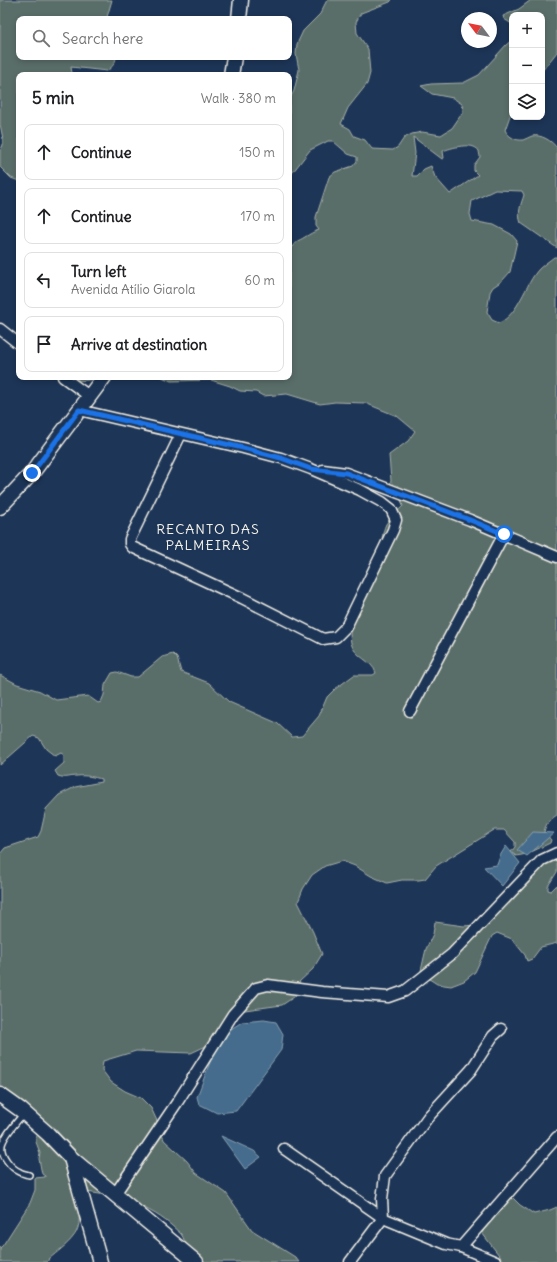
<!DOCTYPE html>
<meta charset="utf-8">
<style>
:root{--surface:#fff;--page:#f6f6f6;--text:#202124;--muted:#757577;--line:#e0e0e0}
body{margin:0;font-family:Delius,sans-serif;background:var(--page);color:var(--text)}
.controls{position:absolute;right:12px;top:12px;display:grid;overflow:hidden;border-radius:8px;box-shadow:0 2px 6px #0003}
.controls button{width:36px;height:36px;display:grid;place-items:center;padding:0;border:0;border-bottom:1px solid var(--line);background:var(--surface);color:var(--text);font:20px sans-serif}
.compass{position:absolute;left:461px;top:12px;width:36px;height:36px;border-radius:50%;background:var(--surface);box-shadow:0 2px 6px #0003;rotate:302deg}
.stop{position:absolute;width:12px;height:12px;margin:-9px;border:3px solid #1a73e8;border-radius:50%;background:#fff}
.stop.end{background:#1a73e8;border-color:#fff;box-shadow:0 1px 4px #0008}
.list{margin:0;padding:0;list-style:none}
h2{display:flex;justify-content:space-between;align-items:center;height:52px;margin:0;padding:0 16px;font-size:17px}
h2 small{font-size:13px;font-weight:400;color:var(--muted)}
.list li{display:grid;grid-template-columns:26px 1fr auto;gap:12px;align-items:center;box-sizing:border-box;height:56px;margin:0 8px 8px;padding:0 8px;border:1px solid var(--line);border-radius:8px}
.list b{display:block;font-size:15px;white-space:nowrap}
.list p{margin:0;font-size:13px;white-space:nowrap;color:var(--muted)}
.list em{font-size:13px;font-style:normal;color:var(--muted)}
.icon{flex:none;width:22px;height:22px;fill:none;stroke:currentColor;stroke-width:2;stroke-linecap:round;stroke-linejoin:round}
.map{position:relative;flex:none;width:557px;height:1262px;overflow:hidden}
.search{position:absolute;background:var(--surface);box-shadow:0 2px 6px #0003;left:16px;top:16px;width:276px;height:44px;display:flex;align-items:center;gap:10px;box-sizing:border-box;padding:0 14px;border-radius:8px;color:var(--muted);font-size:15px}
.panel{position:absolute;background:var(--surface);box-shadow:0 2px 6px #0003;left:16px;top:72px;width:276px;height:308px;border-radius:8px}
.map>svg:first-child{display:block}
.green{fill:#5a6e69;stroke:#a7b0a8;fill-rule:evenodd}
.water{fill:#446c8c;stroke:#8aa1b1}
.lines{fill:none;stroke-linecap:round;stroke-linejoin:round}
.lane-casing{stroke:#f4f1e8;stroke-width:8}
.street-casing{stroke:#f4f1e8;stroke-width:13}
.secondary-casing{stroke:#f4f1e8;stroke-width:17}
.lane{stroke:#1d3557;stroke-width:5}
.street{stroke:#1d3557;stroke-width:10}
.secondary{stroke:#1d3557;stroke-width:14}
.route{stroke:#1a73e8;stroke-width:5}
.labels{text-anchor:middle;stroke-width:4;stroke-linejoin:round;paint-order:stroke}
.neighbourhood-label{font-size:14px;letter-spacing:1px;fill:#f4f1e8;stroke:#1d3557}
</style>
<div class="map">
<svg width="557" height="1262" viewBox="0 0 557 1262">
<rect width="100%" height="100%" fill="#1d3557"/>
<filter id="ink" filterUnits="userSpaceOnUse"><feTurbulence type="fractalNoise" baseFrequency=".025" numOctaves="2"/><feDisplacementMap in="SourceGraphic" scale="8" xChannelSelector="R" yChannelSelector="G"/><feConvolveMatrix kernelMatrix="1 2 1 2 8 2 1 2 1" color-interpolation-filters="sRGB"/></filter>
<g filter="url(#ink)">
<!-- green -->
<g class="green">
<path d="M0,0H112L107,17L108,19H19V57H116C116,63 111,68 107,71L71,67L72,73L71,75H19V181L11,178L0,167V151L3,145V139L0,124Z"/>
<path d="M327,0H392L390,2L361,13L356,22L357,33L368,49L370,73L367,84L348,108L341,124L350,129L354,136L365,140L372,149L393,150L398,147L404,138L412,134L422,132L441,135L452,128L463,112L462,104L453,98L432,94L421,86L431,84L463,83L479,75L506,45L512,40V110L505,130C508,136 515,141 523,140C526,139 529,137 532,136C541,134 552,141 557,148V248L521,223C517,213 521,204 524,195L522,191L495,190L472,201L470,214L472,221L494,225L511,234L517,241L510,272L502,281L493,287L490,292L487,312L492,320L499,323C519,314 525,284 539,269C543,265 549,261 554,257H557V815C549,820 546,823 544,832L551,840L550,843L527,854L516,856L511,852L515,847V842L504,830H494L436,866L425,879L419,880H402L387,883L371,876L355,866L342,861L325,866L312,875L303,889L298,902L313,932L322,954L313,969L299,982L297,995L282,1005L245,1010L228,1018L215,1048L206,1046L191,1053L136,1051L103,1061L102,1070L111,1082L125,1091L141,1098L151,1108L158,1123L164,1140L187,1161L196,1173L226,1193L252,1230L295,1257L299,1262H199C195,1257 191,1253 187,1248C185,1243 184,1238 181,1234C178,1231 174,1228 171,1225C145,1203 108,1193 74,1191C78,1206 84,1224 73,1237C67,1245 57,1252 49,1259L47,1262H0V1248L3,1245L30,1203L35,1190V1178L45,1177V1176L42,1174L39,1159L40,1153L36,1142V1135L38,1134L26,1111L25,1103L12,1104L0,1101V854L5,848L38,837L41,831L46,809L59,795L75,787L101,782V779C94,777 85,775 77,776C69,776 67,779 58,776L55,771L64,763V755L61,753L55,756L46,749L39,738L33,736L0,765V675L17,684L40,691L56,700L88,696L98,703L101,702L104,695L105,685L112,673L117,672L131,677H138L162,657L173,654L177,658L181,672L209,683L229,702L277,723L292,737L302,736L319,716L327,697L335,689L354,675H373L376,673C372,660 354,657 351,643C345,614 369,583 378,557C381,548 382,532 386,524C390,517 398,511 403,506L401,500L388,489L391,481L389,455L408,441L415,431L397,416L365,403L335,402L320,404L287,394L263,396L256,392L240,391L230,386L211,380L171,381L162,377H289V247H292C298,239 297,242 305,237C310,234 313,232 319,230L316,226V217L329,177L335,172L353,166L357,161V157L348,154L333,141H328L310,150L289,177V100L294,91L299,70L296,54L297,44L303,31L320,14ZM413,137L442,159L444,158L443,151C450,148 473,141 479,151C479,152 480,156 480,157L474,165V171L478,175L450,194L435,177L431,166L424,169L417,176H412L415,153Z"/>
<path d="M531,0H557V52L542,71V15H512V24L504,19L503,16L519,9Z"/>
<path d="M68,377H101C90,381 78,382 68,377Z"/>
<path d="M552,859L557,862V872L548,886V890L551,891L557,885V943L541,947L532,959L527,961L525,955L512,939L497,933L492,936L475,972L464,981L451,986L437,984L423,975H420L426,949L433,934L435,922L464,926L475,925L540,864Z"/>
<path d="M510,1195L520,1205L534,1214L550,1210L557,1207V1262H506L502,1259L482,1233L489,1218Z"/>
</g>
<!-- water -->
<g class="water">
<path d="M533,832L554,833L527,856L517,850Z"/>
<path d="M506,846L520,863L502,886L484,867L497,865L500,856Z"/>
<path d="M264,1020L276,1022L283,1034L281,1050L236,1111L217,1113L199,1104L197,1097L216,1046L223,1034L242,1022Z"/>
<path d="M221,1136L254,1151L261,1157L245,1169Z"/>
</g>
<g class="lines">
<defs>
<path id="lane" d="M23,1114C17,1122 4,1135 2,1145C0,1155 11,1168 20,1172C23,1174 26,1174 29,1175"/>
<g id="street">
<path d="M0,329L19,344"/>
<path d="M63,377L89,396"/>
<path d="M79,410L243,448L281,458L311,469L360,490L382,502L391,509L396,520L393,530L346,627L336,637L323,639L242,598L132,547L130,544V539L181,434"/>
<path d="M323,470L346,473L470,520L557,557"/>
<path d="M410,711L504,534"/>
<path d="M284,1149L383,1218L446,1244L461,1247L557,1137"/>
<path d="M115,1194L178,1101L233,1014L256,988L268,985L322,992L388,997L405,991L452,954L542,860L557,853"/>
<path d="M461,1247L496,1262"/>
<path d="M350,1262L383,1218L382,1199L385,1176L428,1117L471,1070L493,1036L501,1029"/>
</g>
<g id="secondary">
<path d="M239,19L241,0"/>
<path d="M231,75L234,57"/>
<path d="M0,507L32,473L104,377"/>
<path d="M0,1095L21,1110L48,1134L71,1158L196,1262"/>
<path d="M71,1158L100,1262"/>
</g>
</defs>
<!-- lane casing -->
<use href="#lane" class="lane-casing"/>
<!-- street casing -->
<use href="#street" class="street-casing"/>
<!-- secondary casing -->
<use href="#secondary" class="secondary-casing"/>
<!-- lane -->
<use href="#lane" class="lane"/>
<!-- street -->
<use href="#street" class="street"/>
<!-- secondary -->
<use href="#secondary" class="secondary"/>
</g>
</g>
<g class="lines" filter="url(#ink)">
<!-- route -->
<path class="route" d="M32,473L79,410L243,448L281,458L311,469L346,473L470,520L504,534"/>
</g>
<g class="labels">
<!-- neighbourhood labels -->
<g class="neighbourhood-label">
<text x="208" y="534">RECANTO DAS<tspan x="208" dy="16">PALMEIRAS</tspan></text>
</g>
</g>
</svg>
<div class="controls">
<button>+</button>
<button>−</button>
<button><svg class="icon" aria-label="layers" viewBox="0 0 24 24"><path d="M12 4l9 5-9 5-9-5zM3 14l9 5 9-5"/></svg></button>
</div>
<svg class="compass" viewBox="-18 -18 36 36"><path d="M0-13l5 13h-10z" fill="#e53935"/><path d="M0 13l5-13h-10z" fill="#757577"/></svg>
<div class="stop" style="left:504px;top:534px"></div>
<div class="stop end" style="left:32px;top:473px"></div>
<div class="search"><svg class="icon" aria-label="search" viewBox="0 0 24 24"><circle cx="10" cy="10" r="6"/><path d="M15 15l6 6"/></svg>Search here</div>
<section class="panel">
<h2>5 min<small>Walk · 380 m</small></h2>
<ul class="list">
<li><svg class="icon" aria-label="ahead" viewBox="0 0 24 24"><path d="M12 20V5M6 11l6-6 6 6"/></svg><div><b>Continue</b></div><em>150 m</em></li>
<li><svg class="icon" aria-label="ahead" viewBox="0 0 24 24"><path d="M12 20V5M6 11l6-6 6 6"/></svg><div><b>Continue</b></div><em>170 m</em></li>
<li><svg class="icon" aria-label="left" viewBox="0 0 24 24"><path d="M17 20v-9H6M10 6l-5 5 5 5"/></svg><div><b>Turn left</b><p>Avenida Atílio Giarola</p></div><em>60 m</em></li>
<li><svg class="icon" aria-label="arrive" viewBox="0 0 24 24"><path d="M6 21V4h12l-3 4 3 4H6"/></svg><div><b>Arrive at destination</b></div></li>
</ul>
</section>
</div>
